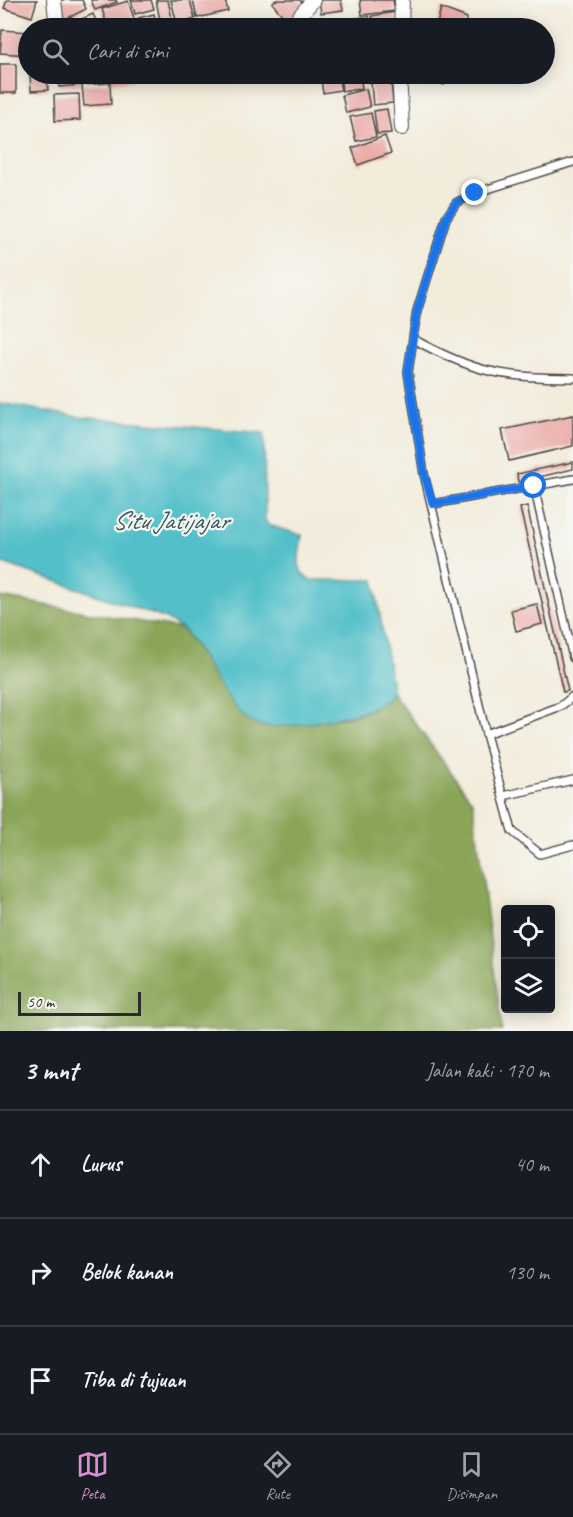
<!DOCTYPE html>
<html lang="id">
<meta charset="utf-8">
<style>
:root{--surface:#171b24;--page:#20242c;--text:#f1f3f6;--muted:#9ea1a6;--line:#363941;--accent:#d690ce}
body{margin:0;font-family:Caveat,sans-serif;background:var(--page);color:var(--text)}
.controls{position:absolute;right:18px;bottom:18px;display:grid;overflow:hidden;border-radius:6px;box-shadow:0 3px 15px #0003}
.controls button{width:54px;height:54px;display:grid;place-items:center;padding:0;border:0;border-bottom:2px solid var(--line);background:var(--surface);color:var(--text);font:30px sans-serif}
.scale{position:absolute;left:18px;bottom:15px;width:123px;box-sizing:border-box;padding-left:6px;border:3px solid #2b2b2b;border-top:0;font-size:16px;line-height:21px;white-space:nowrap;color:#2b2b2b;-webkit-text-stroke:4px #f6f6f2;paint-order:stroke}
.stop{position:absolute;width:18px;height:18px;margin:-14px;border:4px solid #1a73e8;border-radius:50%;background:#fff}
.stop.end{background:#1a73e8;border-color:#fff;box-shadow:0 2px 6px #0008}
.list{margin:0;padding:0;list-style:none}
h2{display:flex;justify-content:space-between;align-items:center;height:78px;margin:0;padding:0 24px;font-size:26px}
h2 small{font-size:20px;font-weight:400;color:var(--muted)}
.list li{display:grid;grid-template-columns:39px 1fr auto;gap:18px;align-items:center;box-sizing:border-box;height:108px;padding:0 24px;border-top:2px solid var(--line)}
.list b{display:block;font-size:22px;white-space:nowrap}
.list em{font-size:20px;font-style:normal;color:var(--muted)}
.icon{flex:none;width:33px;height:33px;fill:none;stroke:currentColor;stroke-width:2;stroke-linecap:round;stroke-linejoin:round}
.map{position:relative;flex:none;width:573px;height:1031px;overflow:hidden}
.search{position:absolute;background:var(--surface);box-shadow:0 3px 15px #0003;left:18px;right:18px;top:18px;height:66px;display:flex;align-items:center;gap:15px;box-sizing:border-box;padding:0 21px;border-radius:33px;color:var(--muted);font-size:22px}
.sheet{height:402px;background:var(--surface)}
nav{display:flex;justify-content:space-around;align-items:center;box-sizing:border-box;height:84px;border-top:2px solid var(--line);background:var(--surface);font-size:16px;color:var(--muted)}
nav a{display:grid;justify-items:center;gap:3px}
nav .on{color:var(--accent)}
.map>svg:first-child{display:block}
.forest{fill:#8aa558;stroke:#5a6842;stroke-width:1.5}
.water{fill:#52c0c9;stroke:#3e767a;stroke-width:1.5}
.building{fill:#ecaca8}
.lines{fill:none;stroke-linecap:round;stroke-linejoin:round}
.service-casing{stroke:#494845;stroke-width:10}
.minor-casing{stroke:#494845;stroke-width:16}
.service{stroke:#fff;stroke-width:7}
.minor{stroke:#fff;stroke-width:14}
.route{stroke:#1a73e8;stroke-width:8}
.labels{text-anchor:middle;stroke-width:4.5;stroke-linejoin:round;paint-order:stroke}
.water-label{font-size:26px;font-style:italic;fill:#37585a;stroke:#f6f6f2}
</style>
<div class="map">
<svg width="573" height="1031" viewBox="0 0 573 1031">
<rect width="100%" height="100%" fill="#f6f6f2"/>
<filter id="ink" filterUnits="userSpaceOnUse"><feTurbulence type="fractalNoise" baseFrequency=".0167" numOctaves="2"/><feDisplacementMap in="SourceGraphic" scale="12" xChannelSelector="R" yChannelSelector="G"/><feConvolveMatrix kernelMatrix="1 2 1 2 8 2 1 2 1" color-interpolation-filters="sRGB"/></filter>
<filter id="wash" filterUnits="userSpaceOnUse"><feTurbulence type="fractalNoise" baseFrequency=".008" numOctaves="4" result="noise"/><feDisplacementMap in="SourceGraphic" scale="24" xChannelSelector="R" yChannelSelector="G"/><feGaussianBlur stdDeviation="1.35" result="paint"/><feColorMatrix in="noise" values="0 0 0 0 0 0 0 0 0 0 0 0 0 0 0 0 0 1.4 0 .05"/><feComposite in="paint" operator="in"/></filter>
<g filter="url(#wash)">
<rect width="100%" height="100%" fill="#f2ecdb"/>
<!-- forest -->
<path class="forest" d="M0,597L182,629L245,718C288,720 360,730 393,693L473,802L502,1031H0Z"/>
<!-- water -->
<path class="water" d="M0,403L78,417L264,433L265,519L268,525L302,535C300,552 293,571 310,580H374L393,693C377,711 353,714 330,719C313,723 273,730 257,725C231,716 203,653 184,631C179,626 171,622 164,618L0,562Z"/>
<g id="blocks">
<!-- building -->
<g class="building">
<path d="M7,0H37L32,17L4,8Z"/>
<path d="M55,0H82L86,9L64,20Z"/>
<path d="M91,0H116L117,2L95,10Z"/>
<path d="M131,0H151L154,9L135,14Z"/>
<path d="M156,0H168L172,19L160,21Z"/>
<path d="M171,0H190L195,19L177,24Z"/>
<path d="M193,0H225L228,11L197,18Z"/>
<path d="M276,0H300L305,6L287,21L272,3Z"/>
<path d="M319,0H341L343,10L321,13Z"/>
<path d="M360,0H393L395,11L362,15Z"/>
<path d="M128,1L135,21L108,28L102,9Z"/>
<path d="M441,8L467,18L463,28H436Z"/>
<path d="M395,12L397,28H374L372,16Z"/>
<path d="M93,14L99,28H70L68,25Z"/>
<path d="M154,14L157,28H140L138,18Z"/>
<path d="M369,16L371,28H352L351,19Z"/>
<path d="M345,20L346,28H325L324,21Z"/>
<path d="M2,30L28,32V55L0,53Z"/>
<rect x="0" y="64" width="16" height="29"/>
<path d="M30,74H47L48,90L31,91Z"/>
<path d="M58,74H80L81,85L59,87Z"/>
<path d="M82,74H107L108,78L82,79Z"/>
<path d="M111,74H132L133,81L111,82Z"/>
<path d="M320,74H338L341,90L323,93Z"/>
<path d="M340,74H360L362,89L342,91Z"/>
<path d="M366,74H394V77L367,82Z"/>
<path d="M420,74H448L444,85L419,76Z"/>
<path d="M391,80L393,103L373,105L371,83Z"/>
<path d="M110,83L111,104L84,106L82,85Z"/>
<path d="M366,89L370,107L346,113L342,95Z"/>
<path d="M79,94L80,120L55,121L54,95Z"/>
<path d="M387,109L391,133L377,134L374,111Z"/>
<path d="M371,113L376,137L356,141L350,117Z"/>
<path d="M385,136L391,153L358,165L352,148Z"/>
<path d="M573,415V446L509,461L502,430Z"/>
<path d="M573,462V469L518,482L517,474Z"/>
<path d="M527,506L568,691L563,692L520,508Z"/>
<path d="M537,604L542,624L516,631L511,610Z"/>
</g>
</g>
</g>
<g filter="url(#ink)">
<use href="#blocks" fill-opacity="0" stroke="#494845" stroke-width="1.5"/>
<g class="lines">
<defs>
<g id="service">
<path d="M573,162L475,193L456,203L446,218L417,311L408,372L424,474L486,734L512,831L540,854L573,845"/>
<path d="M413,339C477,374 502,377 573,378"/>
<path d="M534,486L573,658"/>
<path d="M433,504L573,479"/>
<path d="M486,734L561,706L573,696"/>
<path d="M503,796L573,780"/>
</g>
<g id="minor">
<path d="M54,0L57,27"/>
<path d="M290,28L313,0"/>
<path d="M401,28L402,0"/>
<path d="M399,74L402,128"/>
</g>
</defs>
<!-- service casing -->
<use href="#service" class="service-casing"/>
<!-- minor casing -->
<use href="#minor" class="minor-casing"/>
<!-- service -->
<use href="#service" class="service"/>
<!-- minor -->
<use href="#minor" class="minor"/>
</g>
</g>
<g class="lines" filter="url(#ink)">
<!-- route -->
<path class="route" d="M475,193L456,203L446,218L417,311L408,372L424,474L433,504L534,486"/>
</g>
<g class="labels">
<!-- water labels -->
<g class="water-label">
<text x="170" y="529">Situ Jatijajar</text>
</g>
</g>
</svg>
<div class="controls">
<button><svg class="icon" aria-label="locate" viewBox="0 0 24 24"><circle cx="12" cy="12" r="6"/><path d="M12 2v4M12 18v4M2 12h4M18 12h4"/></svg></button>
<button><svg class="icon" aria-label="layers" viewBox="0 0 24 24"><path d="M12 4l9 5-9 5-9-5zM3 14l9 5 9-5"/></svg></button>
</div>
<div class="scale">50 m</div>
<div class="stop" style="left:534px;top:486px"></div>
<div class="stop end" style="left:475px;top:193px"></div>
<div class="search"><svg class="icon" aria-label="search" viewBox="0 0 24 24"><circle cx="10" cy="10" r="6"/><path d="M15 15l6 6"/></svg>Cari di sini</div>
</div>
<section class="sheet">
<h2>3 mnt<small>Jalan kaki · 170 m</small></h2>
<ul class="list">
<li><svg class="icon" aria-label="ahead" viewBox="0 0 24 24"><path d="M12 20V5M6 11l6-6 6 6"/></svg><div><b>Lurus</b></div><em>40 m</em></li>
<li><svg class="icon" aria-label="right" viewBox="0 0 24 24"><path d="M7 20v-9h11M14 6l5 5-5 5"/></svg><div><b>Belok kanan</b></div><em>130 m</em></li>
<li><svg class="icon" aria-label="arrive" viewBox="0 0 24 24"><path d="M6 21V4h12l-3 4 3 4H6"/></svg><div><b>Tiba di tujuan</b></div></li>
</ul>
</section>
<nav>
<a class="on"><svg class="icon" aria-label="map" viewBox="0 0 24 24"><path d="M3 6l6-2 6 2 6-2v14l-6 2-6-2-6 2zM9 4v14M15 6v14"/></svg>Peta</a>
<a><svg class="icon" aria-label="directions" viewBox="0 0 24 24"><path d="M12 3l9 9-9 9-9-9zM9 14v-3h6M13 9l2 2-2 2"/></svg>Rute</a>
<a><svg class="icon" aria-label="saved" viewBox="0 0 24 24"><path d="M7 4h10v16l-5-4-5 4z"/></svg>Disimpan</a>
</nav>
